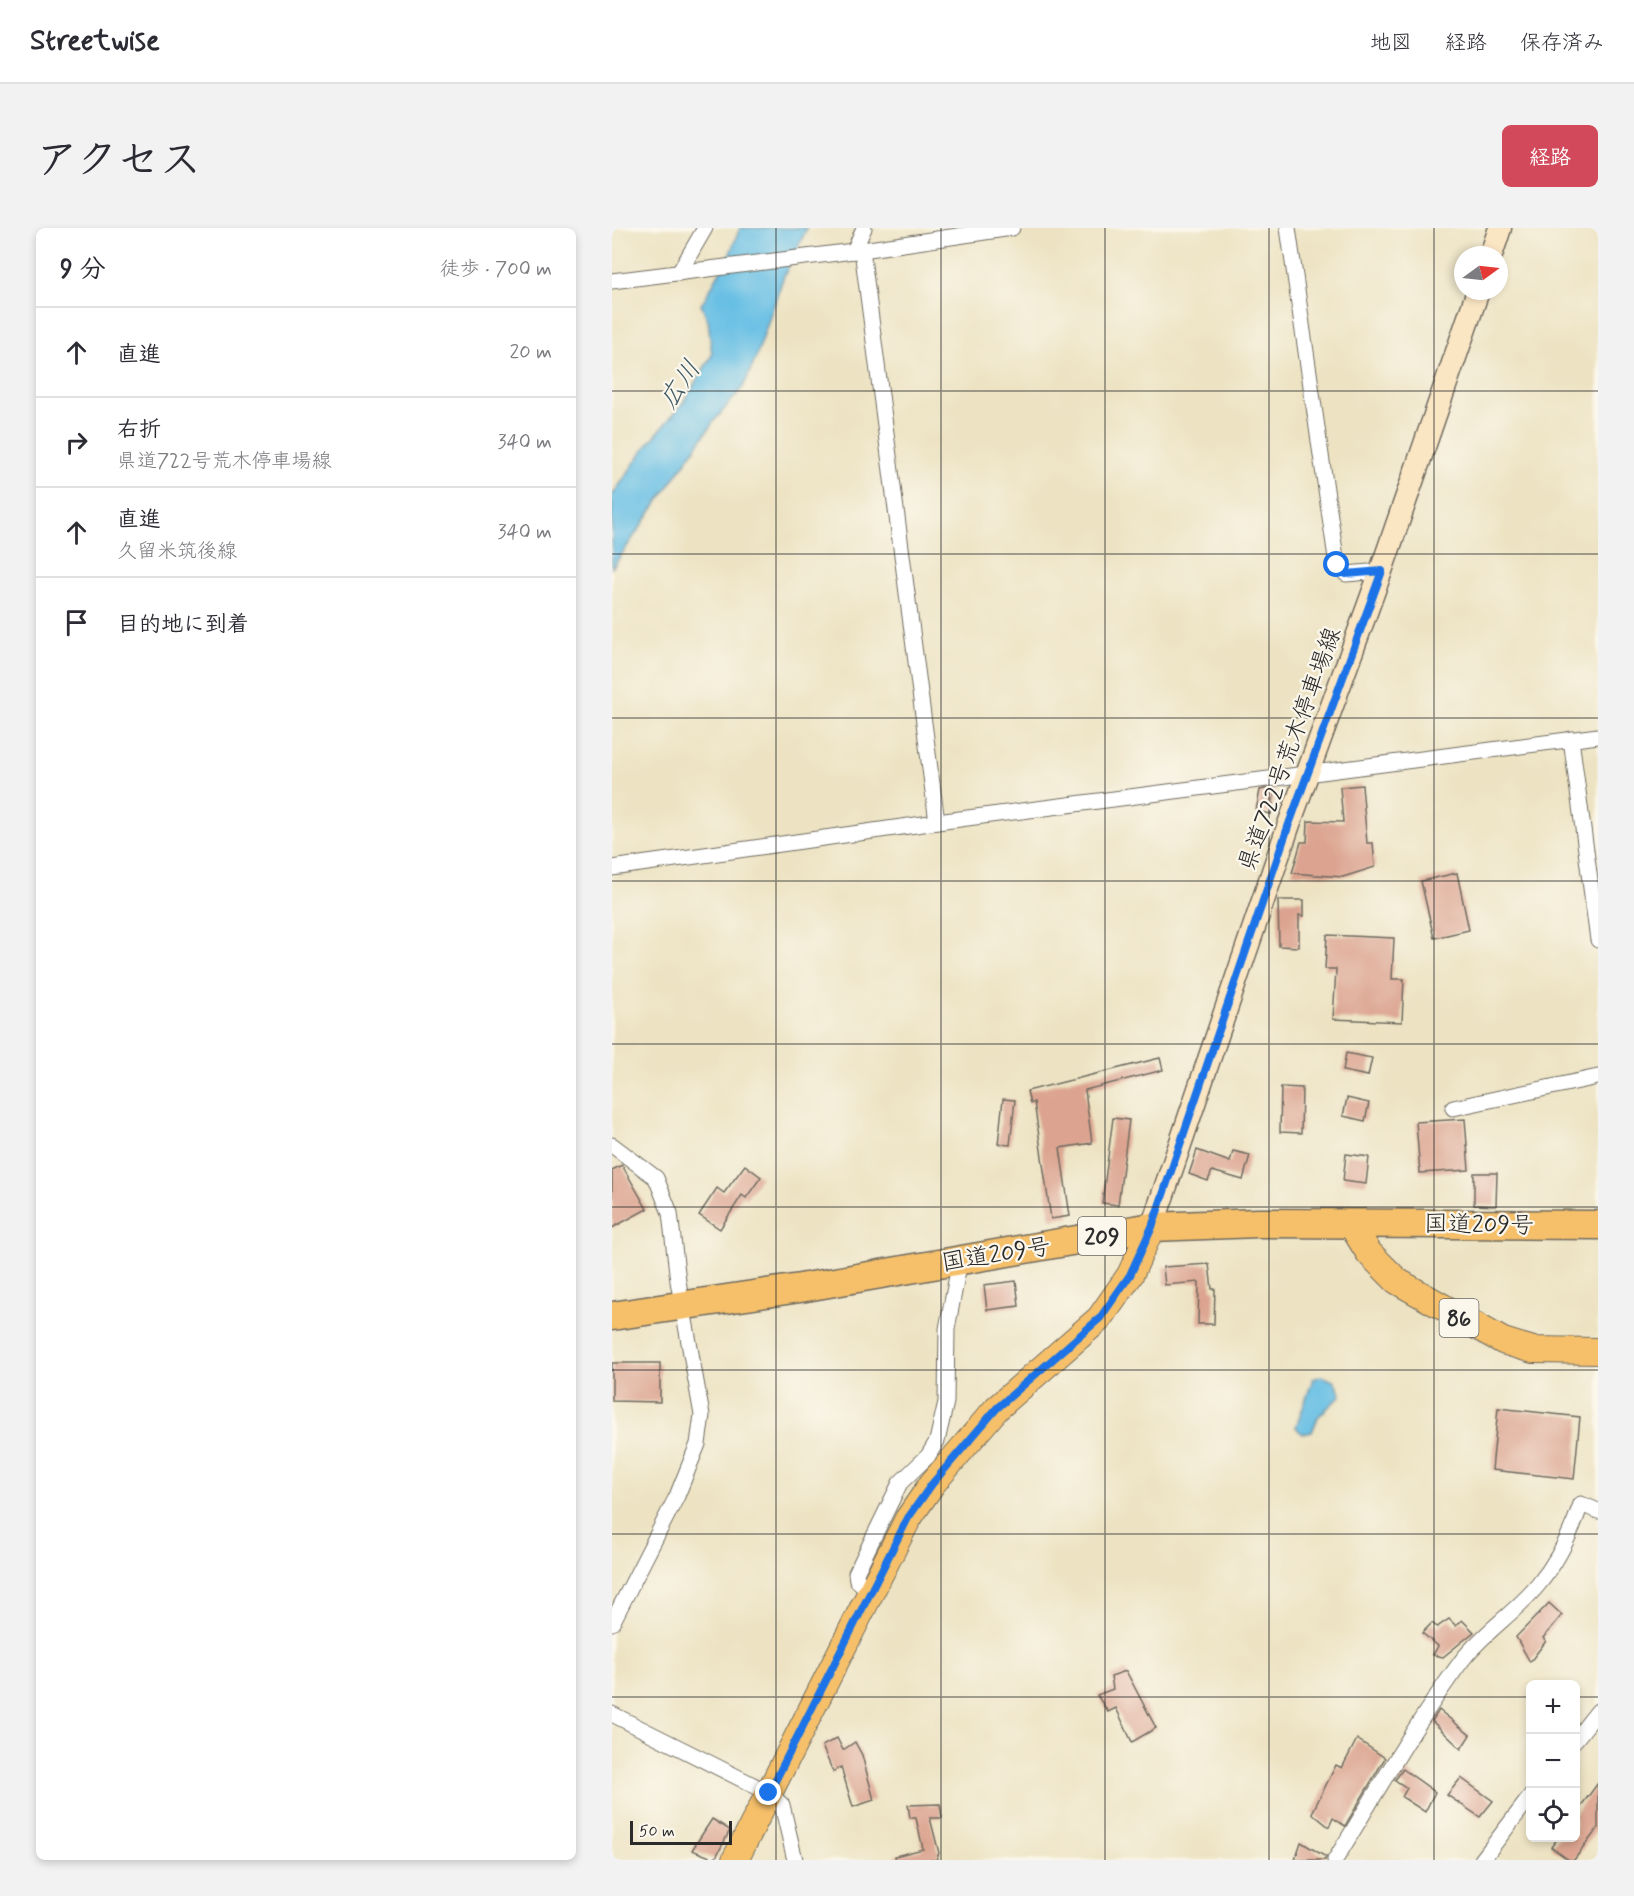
<!DOCTYPE html>
<html lang="ja">
<meta charset="utf-8">
<style>
:root{--surface:#fff;--page:#f2f2f3;--text:#2b2b33;--muted:#7c7c81;--line:#e1e1e2;--accent:#d1495b}
body{margin:0;font-family:Mynerve,"Klee One",sans-serif;background:var(--page);color:var(--text)}
.controls{position:absolute;right:18px;bottom:18px;display:grid;overflow:hidden;border-radius:9px;box-shadow:0 3px 9px #0003}
.controls button{width:54px;height:54px;display:grid;place-items:center;padding:0;border:0;border-bottom:2px solid var(--line);background:var(--surface);color:var(--text);font:30px sans-serif}
.compass{position:absolute;left:842px;top:18px;width:54px;height:54px;border-radius:50%;background:var(--surface);box-shadow:0 3px 9px #0003;rotate:75deg}
.scale{position:absolute;left:18px;bottom:15px;width:102px;box-sizing:border-box;padding-left:6px;border:3px solid #2b2b2b;border-top:0;font-size:16px;line-height:21px;white-space:nowrap;color:#2b2b2b;-webkit-text-stroke:4px #fbf7ec;paint-order:stroke}
.stop{position:absolute;width:18px;height:18px;margin:-14px;border:4px solid #1a73e8;border-radius:50%;background:#fff}
.stop.end{background:#1a73e8;border-color:#fff;box-shadow:0 2px 6px #0008}
.list{margin:0;padding:0;list-style:none}
h2{display:flex;justify-content:space-between;align-items:center;height:78px;margin:0;padding:0 24px;font-size:26px}
h2 small{font-size:20px;font-weight:400;color:var(--muted)}
.list li{display:grid;grid-template-columns:39px 1fr auto;gap:18px;align-items:center;box-sizing:border-box;height:90px;padding:0 24px;border-top:2px solid var(--line)}
.list b{display:block;font-size:22px;white-space:nowrap}
.list p{margin:0;font-size:20px;white-space:nowrap;color:var(--muted)}
.list em{font-size:20px;font-style:normal;color:var(--muted)}
.icon{flex:none;width:33px;height:33px;fill:none;stroke:currentColor;stroke-width:2;stroke-linecap:round;stroke-linejoin:round}
.map{position:relative;flex:none;width:986px;height:1632px;overflow:hidden;border-radius:9px}
header{display:flex;align-items:center;gap:36px;box-sizing:border-box;height:84px;padding:0 30px;background:var(--surface);border-bottom:2px solid var(--line)}
header strong{font-size:28px}
nav{display:flex;gap:33px;margin-inline-start:auto;font-size:21px}
.intro{display:flex;align-items:center;justify-content:space-between;box-sizing:border-box;height:144px;padding:0 36px}
h1{margin:0;font-size:42px}
.button{padding:15px 27px;border-radius:9px;background:var(--accent);color:#fff;font-size:21px;font-weight:700}
main{display:flex;gap:36px;padding:0 36px}
aside{flex:1;background:var(--surface);border-radius:9px;box-shadow:0 3px 9px #0003}
.map>svg:first-child{display:block}
.water{fill:#67bfe4;stroke:#497588;stroke-width:1.5}
.building{fill:#dca490}
.lines{fill:none;stroke-linecap:round;stroke-linejoin:round}
.street-casing{stroke:#6f6b60;stroke-width:17}
.secondary-casing{stroke:#6f6b60;stroke-width:25}
.primary-casing{stroke:#6f6b60;stroke-width:28}
.highway-casing{stroke:#6f6b60;stroke-width:31}
.street{stroke:#fff;stroke-width:15}
.secondary{stroke:#fbe6c4;stroke-width:22}
.primary{stroke:#f6c06b;stroke-width:26}
.highway{stroke:#f6c06b;stroke-width:28}
.route{stroke:#1a73e8;stroke-width:8}
.grid{fill:none;stroke:#2b2b2b;stroke-width:1.5;stroke-opacity:0.55}
.labels{text-anchor:middle;stroke-width:4.5;stroke-linejoin:round;paint-order:stroke}
.shield{fill:#fbf7ec;stroke:#696865;stroke-width:1.5}
.shield-label{font-size:22px;font-weight:bold;fill:#2b2b2b}
.street-label{font-size:24px;fill:#2b2b2b;stroke:#fbf7ec}
.water-label{font-size:26px;font-style:italic;fill:#3d5762;stroke:#fbf7ec}
</style>
<header>
<strong>Streetwise</strong>
<nav><a>地図</a><a>経路</a><a>保存済み</a></nav>
</header>
<div class="intro"><h1>アクセス</h1><a class="button">経路</a></div>
<main>
<aside>
<h2>9 分<small>徒歩 · 700 m</small></h2>
<ul class="list">
<li><svg class="icon" aria-label="ahead" viewBox="0 0 24 24"><path d="M12 20V5M6 11l6-6 6 6"/></svg><div><b>直進</b></div><em>20 m</em></li>
<li><svg class="icon" aria-label="right" viewBox="0 0 24 24"><path d="M7 20v-9h11M14 6l5 5-5 5"/></svg><div><b>右折</b><p>県道722号荒木停車場線</p></div><em>340 m</em></li>
<li><svg class="icon" aria-label="ahead" viewBox="0 0 24 24"><path d="M12 20V5M6 11l6-6 6 6"/></svg><div><b>直進</b><p>久留米筑後線</p></div><em>340 m</em></li>
<li><svg class="icon" aria-label="arrive" viewBox="0 0 24 24"><path d="M6 21V4h12l-3 4 3 4H6"/></svg><div><b>目的地に到着</b></div></li>
</ul>
</aside>
<div class="map">
<svg width="986" height="1632" viewBox="0 0 986 1632">
<rect width="100%" height="100%" fill="#fbf7ec"/>
<filter id="ink" filterUnits="userSpaceOnUse"><feTurbulence type="fractalNoise" baseFrequency=".0167" numOctaves="2"/><feDisplacementMap in="SourceGraphic" scale="12" xChannelSelector="R" yChannelSelector="G"/><feConvolveMatrix kernelMatrix="1 2 1 2 8 2 1 2 1" color-interpolation-filters="sRGB"/></filter>
<filter id="wash" filterUnits="userSpaceOnUse"><feTurbulence type="fractalNoise" baseFrequency=".008" numOctaves="4" result="noise"/><feDisplacementMap in="SourceGraphic" scale="24" xChannelSelector="R" yChannelSelector="G"/><feGaussianBlur stdDeviation="1.35" result="paint"/><feColorMatrix in="noise" values="0 0 0 0 0 0 0 0 0 0 0 0 0 0 0 0 0 1.4 0 .05"/><feComposite in="paint" operator="in"/></filter>
<g filter="url(#wash)">
<rect width="100%" height="100%" fill="#ede3c3"/>
<!-- water -->
<g class="water">
<path d="M128,0H195L171,50L144,130L131,159L102,193L0,340V268L32,221L70,176L100,127L96,92L89,77L117,28Z"/>
<path d="M709,1148L722,1153L729,1167L706,1189L700,1204L690,1206L684,1199L701,1151Z"/>
</g>
<g id="blocks">
<!-- building -->
<g class="building">
<path d="M750,557L755,615H761L763,639L731,649L680,645L689,614H695L696,593L731,594L728,559Z"/>
<path d="M658,560L663,561L659,586L644,583L648,562Z"/>
<path d="M845,645L857,702L822,710L809,653Z"/>
<path d="M666,672H692V688L687,687V719L667,718Z"/>
<path d="M715,707L782,710L780,751H792L790,794L721,791L724,741H713Z"/>
<path d="M734,825L760,830L756,848L731,843Z"/>
<path d="M548,830L551,842L473,862L480,915L448,920L458,988L439,991L422,874L418,876L415,863Z"/>
<path d="M669,859L690,860L689,905L668,904Z"/>
<path d="M735,870L757,875L753,893L731,888Z"/>
<path d="M391,871L403,872L398,917L386,916Z"/>
<path d="M501,890L517,892L506,977L490,975Z"/>
<path d="M853,891L857,942L808,945L804,894Z"/>
<path d="M585,922L618,934L621,923L638,927L631,952L600,943L596,953L577,946Z"/>
<path d="M734,926L757,929L754,956L731,953Z"/>
<path d="M10,937L35,981L0,1000V942Z"/>
<path d="M133,937L149,949L134,970L130,967L108,1001L87,987L105,960L112,965Z"/>
<path d="M862,945H885L884,978L862,977Z"/>
<path d="M597,1036L600,1061H603L602,1096H586L587,1054L553,1057L551,1039Z"/>
<path d="M404,1053L407,1078L375,1082L372,1057Z"/>
<path d="M0,1135H48V1174L0,1173Z"/>
<path d="M886,1180L968,1189L962,1251L880,1242Z"/>
<path d="M937,1375L950,1387L931,1410L934,1413L918,1434L904,1409Z"/>
<path d="M837,1391L844,1398L850,1392L862,1404L831,1429L821,1427L826,1418L810,1405L820,1395L825,1399Z"/>
<path d="M514,1443L544,1500L520,1514L504,1480L496,1484L485,1467L501,1461L499,1448Z"/>
<path d="M827,1482L858,1507L849,1521L820,1493Z"/>
<path d="M225,1510L231,1522L243,1514L250,1527L262,1572L241,1579L229,1539L221,1544L210,1518Z"/>
<path d="M745,1511L773,1530L733,1598L721,1590L717,1599L700,1585L724,1537L730,1540Z"/>
<path d="M791,1541L823,1564L813,1584L790,1569L795,1560L783,1552Z"/>
<path d="M849,1550L881,1573L868,1589L835,1567Z"/>
<path d="M986,1555V1600L962,1632H957L939,1619L946,1610H963V1586Z"/>
<path d="M328,1576L330,1590H318L327,1625L324,1632H284L283,1628L311,1621L304,1590H298L296,1577Z"/>
<path d="M100,1591L118,1602L103,1631L80,1622Z"/>
<path d="M689,1614L714,1629L713,1632H683Z"/>
</g>
</g>
</g>
<g filter="url(#ink)">
<use href="#blocks" fill-opacity="0" stroke="#6f6b60" stroke-width="1.5"/>
<g class="lines">
<defs>
<g id="street">
<path d="M676,0L725,337L734,346L769,343"/>
<path d="M250,22L325,594"/>
<path d="M242,23L252,0"/>
<path d="M67,45L93,0"/>
<path d="M0,53L250,22L400,0"/>
<path d="M959,511L986,712"/>
<path d="M0,640L325,594L986,508"/>
<path d="M841,880L986,849"/>
<path d="M0,917L44,950L58,985L66,1053L90,1187L86,1216L65,1268L0,1395"/>
<path d="M259,1364L245,1352L244,1345L288,1255L316,1228L325,1213L334,1174L335,1101L348,1032"/>
<path d="M0,1486L157,1565L170,1577L183,1632"/>
<path d="M963,1512L986,1483"/>
<path d="M723,1632C765,1564 804,1494 851,1431C873,1403 904,1384 926,1357C946,1333 959,1306 969,1276L986,1283"/>
<path d="M870,1632L918,1569"/>
</g>
<g id="secondary">
<path d="M879,27L888,0"/>
<path d="M540,999L676,599L769,343L866,63"/>
</g>
<g id="primary">
<path d="M739,996L757,1025L785,1053L891,1113L921,1122L986,1123"/>
<path d="M123,1632L296,1291L320,1256L385,1180L488,1090L518,1047L540,999"/>
</g>
<path id="highway" d="M0,1088L188,1060L540,999L646,995L986,997"/>
</defs>
<!-- street casing -->
<use href="#street" class="street-casing"/>
<!-- secondary casing -->
<use href="#secondary" class="secondary-casing"/>
<!-- primary casing -->
<use href="#primary" class="primary-casing"/>
<!-- highway casing -->
<use href="#highway" class="highway-casing"/>
<!-- street -->
<use href="#street" class="street"/>
<!-- secondary -->
<use href="#secondary" class="secondary"/>
<!-- primary -->
<use href="#primary" class="primary"/>
<!-- highway -->
<use href="#highway" class="highway"/>
</g>
</g>
<g class="lines" filter="url(#ink)">
<!-- route -->
<path class="route" d="M157,1565L296,1290L320,1256L385,1180L488,1090L518,1047L540,999L676,599L770,343L734,346L725,337"/>
</g>
<!-- grid -->
<path class="grid" d="M164,0V1632M329,0V1632M493,0V1632M657,0V1632M822,0V1632M0,163H986M0,326H986M0,490H986M0,653H986M0,816H986M0,979H986M0,1142H986M0,1306H986M0,1469H918M963,1469H986"/>
<g class="labels">
<!-- shield labels -->
<g class="shield">
<rect x="466" y="989" width="48" height="38" rx="4.5"/>
<rect x="827.5" y="1071" width="39" height="38" rx="4.5"/>
</g>
<g class="shield-label">
<text x="490" y="1016">209</text>
<text x="847" y="1098">86</text>
</g>
<!-- street labels -->
<g class="street-label">
<text transform="translate(677 521) rotate(-70)" y="8">県道722号荒木停車場線</text>
<text transform="translate(867 996) rotate(1)" y="8">国道209号</text>
<text transform="translate(384 1026) rotate(-9)" y="8">国道209号</text>
</g>
<!-- water labels -->
<g class="water-label">
<text transform="translate(67 156) rotate(-56)" y="9">広川</text>
</g>
</g>
</svg>
<div class="controls">
<button>+</button>
<button>−</button>
<button><svg class="icon" aria-label="locate" viewBox="0 0 24 24"><circle cx="12" cy="12" r="6"/><path d="M12 2v4M12 18v4M2 12h4M18 12h4"/></svg></button>
</div>
<svg class="compass" viewBox="-18 -18 36 36"><path d="M0-13l5 13h-10z" fill="#e53935"/><path d="M0 13l5-13h-10z" fill="#7c7c81"/></svg>
<div class="scale">50 m</div>
<div class="stop" style="left:725px;top:337px"></div>
<div class="stop end" style="left:157px;top:1565px"></div>
</div>
</main>
